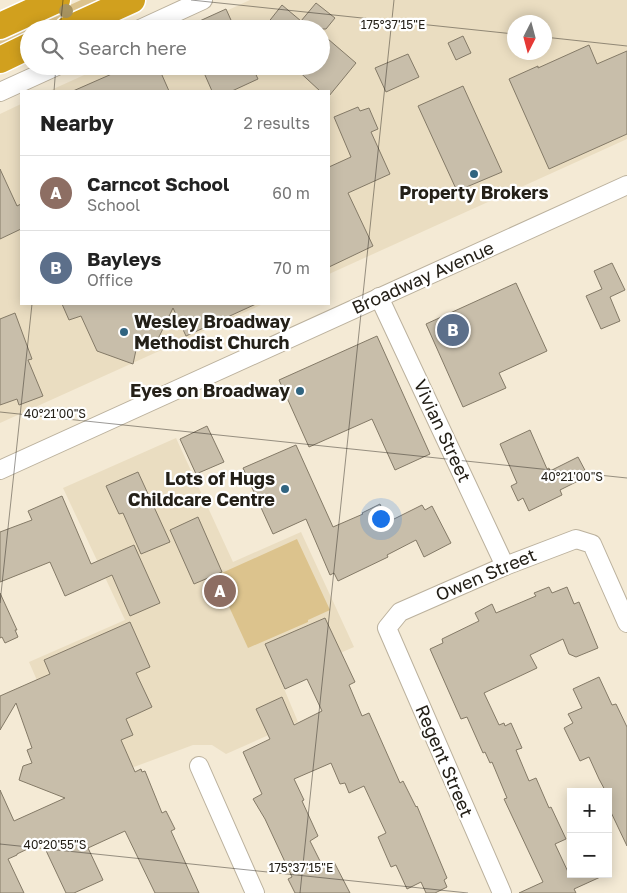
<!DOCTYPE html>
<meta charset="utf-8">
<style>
:root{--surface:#fff;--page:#f6f6f6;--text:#222;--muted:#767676;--line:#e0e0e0;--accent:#111827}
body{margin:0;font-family:"Golos Text",sans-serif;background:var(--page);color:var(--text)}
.controls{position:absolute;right:15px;bottom:15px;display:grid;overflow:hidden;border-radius:0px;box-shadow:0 2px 12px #0003}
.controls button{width:45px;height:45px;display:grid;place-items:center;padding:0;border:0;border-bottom:1px solid var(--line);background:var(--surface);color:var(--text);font:25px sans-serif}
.compass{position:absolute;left:507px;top:15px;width:45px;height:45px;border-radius:50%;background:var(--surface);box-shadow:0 2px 12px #0003;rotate:186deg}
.you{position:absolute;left:380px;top:518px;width:18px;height:18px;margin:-12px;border:4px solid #fff;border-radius:50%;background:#1a73e8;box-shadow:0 0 0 8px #1a73e833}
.badge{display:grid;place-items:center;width:32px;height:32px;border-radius:50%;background:var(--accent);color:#fff;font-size:16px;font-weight:700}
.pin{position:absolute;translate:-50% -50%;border:2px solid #fff;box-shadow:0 1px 5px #0006}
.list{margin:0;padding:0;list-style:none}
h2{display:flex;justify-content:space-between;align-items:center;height:65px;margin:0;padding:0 20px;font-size:21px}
h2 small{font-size:16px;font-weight:400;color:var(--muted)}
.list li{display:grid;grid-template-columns:32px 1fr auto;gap:15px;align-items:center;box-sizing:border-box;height:75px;padding:0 20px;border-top:1px solid var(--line)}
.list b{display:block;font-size:19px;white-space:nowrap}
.list p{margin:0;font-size:16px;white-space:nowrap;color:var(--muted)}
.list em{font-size:16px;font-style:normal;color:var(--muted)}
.icon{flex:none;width:28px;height:28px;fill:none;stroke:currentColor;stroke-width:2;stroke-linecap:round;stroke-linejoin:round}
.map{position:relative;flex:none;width:627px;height:893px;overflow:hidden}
.search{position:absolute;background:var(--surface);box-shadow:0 2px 12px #0003;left:20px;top:20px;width:310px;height:55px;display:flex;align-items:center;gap:12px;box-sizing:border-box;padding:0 18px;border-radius:28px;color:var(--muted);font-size:19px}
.panel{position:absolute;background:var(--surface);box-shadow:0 2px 12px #0003;left:20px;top:90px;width:310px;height:215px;border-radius:0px}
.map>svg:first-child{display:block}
.built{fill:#eaddc1;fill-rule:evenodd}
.green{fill:#dcc38d}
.building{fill:#c8beaa;stroke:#847a67}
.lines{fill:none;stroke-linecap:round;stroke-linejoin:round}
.minor-casing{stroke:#bbb19d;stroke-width:20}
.highway-casing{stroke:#fff;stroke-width:29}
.minor{stroke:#fff;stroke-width:18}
.highway{stroke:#d1a01e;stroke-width:26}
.tree{fill:#a89461}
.ticks{fill:none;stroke:#242018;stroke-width:1;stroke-opacity:0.45}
.poi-dot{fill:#306480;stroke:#fff;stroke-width:2}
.labels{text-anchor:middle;stroke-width:4.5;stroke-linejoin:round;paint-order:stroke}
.poi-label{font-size:18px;font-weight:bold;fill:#242018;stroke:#fff;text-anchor:end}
.street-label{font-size:18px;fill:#242018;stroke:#fff}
.ticks-label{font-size:12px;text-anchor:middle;fill:#242018;stroke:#fff;stroke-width:4.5;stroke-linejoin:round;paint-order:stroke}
</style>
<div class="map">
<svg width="627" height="893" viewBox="0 0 627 893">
<rect width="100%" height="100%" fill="#f4ead5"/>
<!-- built -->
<g class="built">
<path d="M250,0H627V139L329,274V91H49L104,66H321V29H187ZM514,22H544V52H514Z"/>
<path d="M21,104V304H263L0,423V114Z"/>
<path d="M176,438L233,562L301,532L354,647L280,679L298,722L226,754L212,745H193L83,786L29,662L125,620L63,488Z"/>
</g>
<!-- green -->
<g class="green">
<path d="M81,0H105L42,29H29V35L0,48V37Z"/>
<path d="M297,539L330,610L308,620V622L248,648L215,576Z"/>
</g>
<!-- building -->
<g class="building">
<path d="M316,3L335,18L326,29H263L282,5L301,21Z"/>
<path d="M226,9L235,29H182Z"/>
<path d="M321,33L356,63L329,96V91H320L293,66H321Z"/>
<path d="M463,36L471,53L456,60L448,43Z"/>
<path d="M589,45L597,64L627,51V134L549,169L509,79L538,66V68Z"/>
<path d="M408,54L419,77L386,92L375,68Z"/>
<path d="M130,66H158L169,91H73Z"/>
<path d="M201,66H252L258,79L232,91H212Z"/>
<path d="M463,86L502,172L457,191L418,106Z"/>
<path d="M358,107L360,111L369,108L378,129L371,132L390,174L348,193L373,246L329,267V167L351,157L334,117Z"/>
<path d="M0,169L17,206L21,204V229L0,239Z"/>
<path d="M612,263L625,290L610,297L620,321L601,329L586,296L602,289L594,271Z"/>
<path d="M516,283L547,351L499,373L506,388L463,407L426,324Z"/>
<path d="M62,304H256L186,336L173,308L157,341L136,350L133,364L97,351L81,316L69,320Z"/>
<path d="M15,313L32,359L28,360L43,396L19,405L17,399L0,405V319Z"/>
<path d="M377,336L430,454L395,470L372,419L309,447L279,380Z"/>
<path d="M207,426L224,462L196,474L180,439Z"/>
<path d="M530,430L547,469L549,468L550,471L578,457L588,476L560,490L562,495L529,511L523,498L518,501L511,486L517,483L500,444Z"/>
<path d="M296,445L333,527L363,514L362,513L380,504L388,522L422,505L425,510L432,506L451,543L424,557L416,540L387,555L388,557L338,581L334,573L330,575L306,519L273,534L243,468Z"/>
<path d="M138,472L170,542L141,554L123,513L119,514L106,486Z"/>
<path d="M62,496L91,564L134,545L160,603L130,616L112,575L65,596L50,562L0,582V532L32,520L28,511Z"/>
<path d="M198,517L222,572L194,584L170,530Z"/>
<path d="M549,587L552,593L567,587L574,604L579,602L598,648L576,657L569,654L563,639L530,655L537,668L484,693L499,725L504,723L505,726L511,723L522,748L516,750L529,781L536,778L549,808L551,807L566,839L555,844L569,874H607L574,889L576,893H519L543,882L504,799L507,798L492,762L490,763L485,752L483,753L467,717L461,719L430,649L443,643L442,639L479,621L475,613L492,604L496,613L536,596L534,593Z"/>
<path d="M0,593L17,630H15L18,637L5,643L2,637L0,638Z"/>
<path d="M325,618L355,682L349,685L362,716L369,713L400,783L403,781L416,807L417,806L447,878L444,880L447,887L435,893H426L421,882L407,889L396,865L391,867L378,837L386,833L364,786L349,793L345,783L340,784L331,763L294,779L304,800L302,801L318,836L310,841L323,867L334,862L350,893H295L288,879L292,877L265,819L253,799L262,794L243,752L270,739L256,709L282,697L294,725L322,711L307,679L285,689L265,644Z"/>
<path d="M130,622L150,667L136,673L152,707L126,719L133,735L121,740L135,772L141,769L142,772L145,771L162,813L166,811L175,829L171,831L199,893H155L125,831L88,848L103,880L74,893H66L42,842L17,854V855L8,859L24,893H0V790L14,821L65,798L19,780L23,766L32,763L27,750L32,748L16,703L0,730V696L50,674L44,660Z"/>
<path d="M599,677L612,705L616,704L627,727V846L608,806V792H606L599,779L589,757L580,761L564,728L573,723L568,714L582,708L573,689Z"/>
</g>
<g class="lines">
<defs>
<g id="minor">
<path d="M140,29L203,0"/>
<path d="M0,92L57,66"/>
<path d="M379,297L505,566"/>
<path d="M0,470L627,185"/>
<path d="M199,766L255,893"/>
<path d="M502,893L387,628L400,612L505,566L576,539L592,544L627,623"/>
</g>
<g id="highway">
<path d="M0,26L57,0"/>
<path d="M68,29L132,0"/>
<path d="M0,60L29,46"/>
</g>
</defs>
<!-- minor casing -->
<use href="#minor" class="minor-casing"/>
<!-- highway casing -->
<use href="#highway" class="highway-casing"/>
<!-- minor -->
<use href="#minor" class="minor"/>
<!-- highway -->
<use href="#highway" class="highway"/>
</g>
<!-- trees -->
<circle class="tree" cx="66" cy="11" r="7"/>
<!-- ticks -->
<path class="ticks" d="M191,0L514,34M60,29L63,0M544,37L627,46M54,91L56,66M0,412L627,478M0,603L32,304M0,844L468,893M300,893L394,0"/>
<!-- markers -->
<g class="poi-dot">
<circle cx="474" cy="174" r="5"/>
<circle cx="124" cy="332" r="5"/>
<circle cx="300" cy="391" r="5"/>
<circle cx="285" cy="489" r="5"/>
</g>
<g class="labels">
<!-- poi labels -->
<g class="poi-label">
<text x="474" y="199" text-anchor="middle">Property Brokers</text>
<text x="134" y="328" text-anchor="start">Wesley Broadway<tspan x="134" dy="21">Methodist Church</tspan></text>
<text x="290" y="397">Eyes on Broadway</text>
<text x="275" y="485">Lots of Hugs<tspan x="275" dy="21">Childcare Centre</tspan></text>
</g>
<!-- street labels -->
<g class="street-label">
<text transform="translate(423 278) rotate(-24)" y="6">Broadway Avenue</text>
<text transform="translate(442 431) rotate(65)" y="6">Vivian Street</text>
<text transform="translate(486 575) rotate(-23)" y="6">Owen Street</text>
<text transform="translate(444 761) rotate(67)" y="6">Regent Street</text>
</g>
</g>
<g class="ticks-label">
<text x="393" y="29">175°37'15"E</text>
<text x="55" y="418">40°21'00"S</text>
<text x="572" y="481">40°21'00"S</text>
<text x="55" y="849">40°20'55"S</text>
<text x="301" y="872">175°37'15"E</text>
</g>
</svg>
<div class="controls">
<button>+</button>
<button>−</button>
</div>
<svg class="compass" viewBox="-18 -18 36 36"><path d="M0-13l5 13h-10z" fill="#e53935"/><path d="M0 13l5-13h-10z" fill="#767676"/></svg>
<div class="you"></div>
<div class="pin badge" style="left:220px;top:591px;background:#8d6e63">A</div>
<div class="pin badge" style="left:453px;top:330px;background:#5c6f8a">B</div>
<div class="search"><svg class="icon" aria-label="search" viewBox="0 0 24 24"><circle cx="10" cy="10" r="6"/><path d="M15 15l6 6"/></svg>Search here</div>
<section class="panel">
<h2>Nearby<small>2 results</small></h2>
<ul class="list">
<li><span class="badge" style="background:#8d6e63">A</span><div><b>Carncot School</b><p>School</p></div><em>60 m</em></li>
<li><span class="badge" style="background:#5c6f8a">B</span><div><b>Bayleys</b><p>Office</p></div><em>70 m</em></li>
</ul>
</section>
</div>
